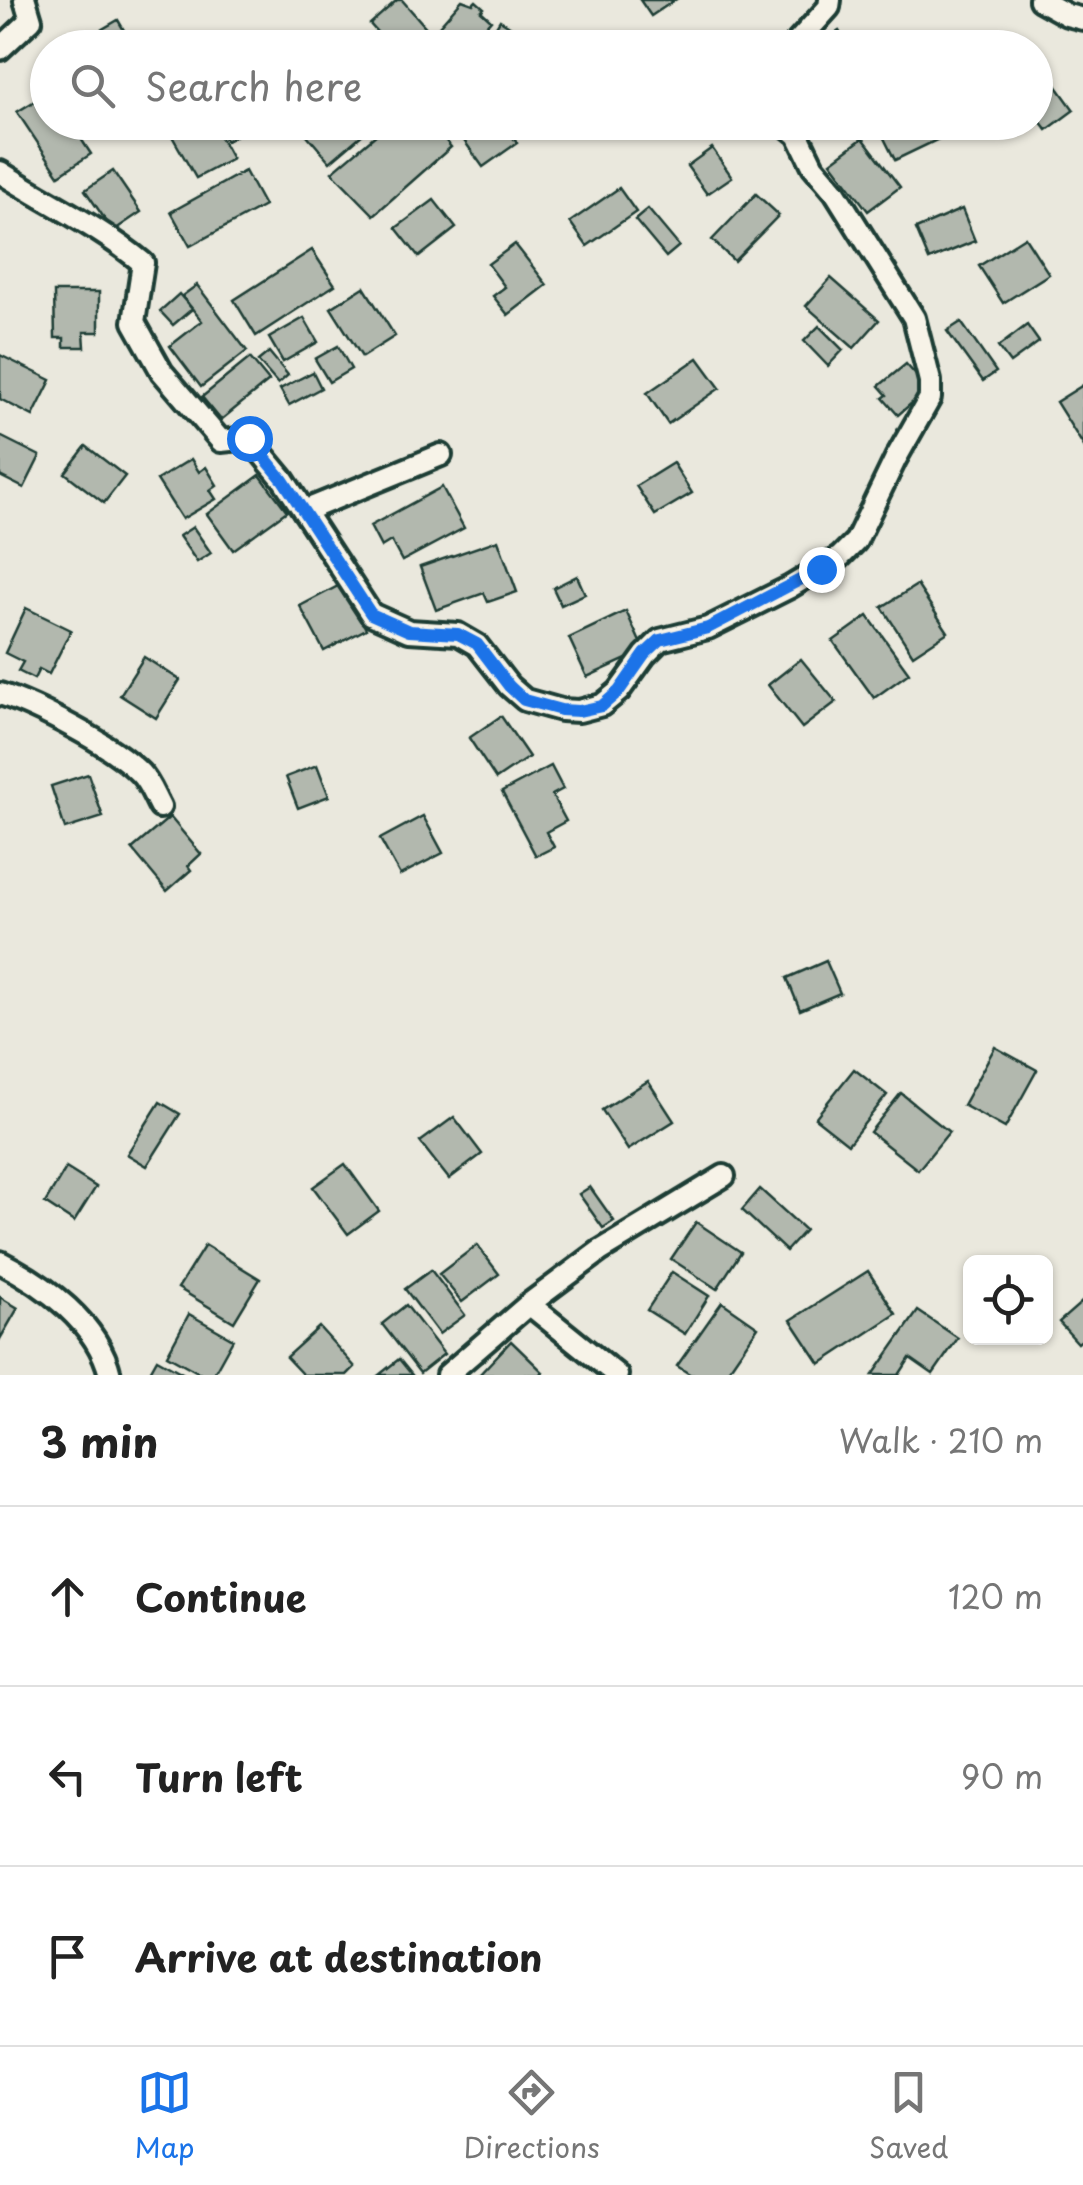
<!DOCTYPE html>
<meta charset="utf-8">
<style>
:root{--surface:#fff;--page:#f2f2f2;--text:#222;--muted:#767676;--line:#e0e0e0;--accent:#1a73e8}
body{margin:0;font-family:"Playpen Sans",sans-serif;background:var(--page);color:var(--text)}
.controls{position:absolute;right:30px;bottom:30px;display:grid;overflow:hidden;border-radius:15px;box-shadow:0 2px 8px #0004}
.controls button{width:90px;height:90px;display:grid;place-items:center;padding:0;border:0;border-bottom:2px solid var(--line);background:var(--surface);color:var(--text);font:50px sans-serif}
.stop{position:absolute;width:30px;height:30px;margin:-22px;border:8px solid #1a73e8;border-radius:50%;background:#fff}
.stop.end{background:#1a73e8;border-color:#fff;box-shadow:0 2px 10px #0008}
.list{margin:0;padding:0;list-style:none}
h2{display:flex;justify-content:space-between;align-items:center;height:130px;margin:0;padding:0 40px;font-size:42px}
h2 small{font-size:32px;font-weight:400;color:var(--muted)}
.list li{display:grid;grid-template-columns:65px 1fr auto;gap:30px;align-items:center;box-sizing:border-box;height:180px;padding:0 40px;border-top:2px solid var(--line)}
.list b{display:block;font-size:38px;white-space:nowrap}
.list em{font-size:32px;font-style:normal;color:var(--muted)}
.icon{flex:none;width:55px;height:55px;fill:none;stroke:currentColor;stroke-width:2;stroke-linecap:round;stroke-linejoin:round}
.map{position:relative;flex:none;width:1083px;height:1375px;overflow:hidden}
.search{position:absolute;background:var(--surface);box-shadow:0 2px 8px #0004;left:30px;right:30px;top:30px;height:110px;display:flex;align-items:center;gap:25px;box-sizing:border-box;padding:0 35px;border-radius:55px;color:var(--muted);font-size:38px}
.sheet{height:670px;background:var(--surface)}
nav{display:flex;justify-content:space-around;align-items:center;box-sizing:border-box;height:140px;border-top:2px solid var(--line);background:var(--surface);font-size:28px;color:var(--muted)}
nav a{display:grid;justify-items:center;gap:5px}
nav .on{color:var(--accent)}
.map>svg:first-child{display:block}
.building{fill:#b2b8ae;stroke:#1f3d34;stroke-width:2.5}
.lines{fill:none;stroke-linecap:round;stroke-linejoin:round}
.minor-casing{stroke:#1f3d34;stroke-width:28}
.minor{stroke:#f7f3e8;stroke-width:20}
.route{stroke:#1a73e8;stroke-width:12}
</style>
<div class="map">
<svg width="1083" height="1375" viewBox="0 0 1083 1375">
<rect width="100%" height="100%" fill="#eae8dd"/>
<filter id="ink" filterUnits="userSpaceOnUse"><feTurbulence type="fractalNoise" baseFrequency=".01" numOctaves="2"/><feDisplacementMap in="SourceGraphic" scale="20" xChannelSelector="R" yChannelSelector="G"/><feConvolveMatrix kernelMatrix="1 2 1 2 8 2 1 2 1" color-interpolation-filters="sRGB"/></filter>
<g filter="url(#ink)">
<!-- building -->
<g class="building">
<path d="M397,0H402L429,31L411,48H391L370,24Z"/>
<path d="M462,0L473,4L476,1L484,8L481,11L491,20L466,48H433L426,41Z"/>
<path d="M640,0H675L651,16Z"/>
<path d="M118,20L132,44L125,48H70Z"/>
<path d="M500,20L540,45L539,48H483Z"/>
<path d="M839,31L850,48H814Z"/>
<path d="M1053,81L1074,110L1047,130L1036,116V94Z"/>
<path d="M48,93V122H70L91,154L59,175L17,112Z"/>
<path d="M197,122H212L232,159L196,178L172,136Z"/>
<path d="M216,122H236L242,132L226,141Z"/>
<path d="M308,122H377L330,162L301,128Z"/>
<path d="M391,122H430L451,147L374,215L332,172Z"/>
<path d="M478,122H502L517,143L483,167L460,135Z"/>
<path d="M890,122H931L939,139L895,160L879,128Z"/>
<path d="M863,138L900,187L868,211L831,162Z"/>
<path d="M712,148L732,177L707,194L687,166Z"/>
<path d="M113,171L141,212L113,231L85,190Z"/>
<path d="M245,171L264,206L190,246L171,212Z"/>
<path d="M619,188L636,212L587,246L570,222Z"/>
<path d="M756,194L779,215L734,261L712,240Z"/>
<path d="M434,200L456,228L419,257L396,228Z"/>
<path d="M648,209L679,246L666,257L635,220Z"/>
<path d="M962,209L975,241L929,260L916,229Z"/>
<path d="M1025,237L1049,274L1003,303L979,266Z"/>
<path d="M515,244L547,285L508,315L493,296L505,287L488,264Z"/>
<path d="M312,250L335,285L256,336L234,300Z"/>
<path d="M831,278L879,320L854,348L806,306Z"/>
<path d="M197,285L247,351L201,387L170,346L202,321L182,296Z"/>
<path d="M364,287L395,336L362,357L331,308Z"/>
<path d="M54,292H99V332H84L85,347H64V338H55Z"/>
<path d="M179,294L192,309L173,325L160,311Z"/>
<path d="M304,318L318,342L283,362L269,338Z"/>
<path d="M961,322L996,372L983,381L947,331Z"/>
<path d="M1027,325L1039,342L1010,363L998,347Z"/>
<path d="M819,326L843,350L828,366L804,341Z"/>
<path d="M338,346L351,369L329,382L315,359Z"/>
<path d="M269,352L288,375L278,384L258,361Z"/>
<path d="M0,355L51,380L33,416L0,399Z"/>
<path d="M250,358L269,381L221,420L202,397Z"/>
<path d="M698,358L720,388L668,424L647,393Z"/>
<path d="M906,364L928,389L898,415L883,398L887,395L879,386Z"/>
<path d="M313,372L321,388L289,405L280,389Z"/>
<path d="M1083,385V445L1056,402Z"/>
<path d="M0,436L40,456L24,488L0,476Z"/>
<path d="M86,446L125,476L104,503L65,473Z"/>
<path d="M191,459L199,472L206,467L217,485L210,490L216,499L182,519L157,480Z"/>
<path d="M673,463L692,493L655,515L636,486Z"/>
<path d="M260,475L287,511L233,550L207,514Z"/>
<path d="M442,487L464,528L402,561L391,541L381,547L370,526Z"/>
<path d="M193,527L211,553L197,562L179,536Z"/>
<path d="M498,540L517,592L488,602L484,593L436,610L420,567Z"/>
<path d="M577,576L585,594L561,605L553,588Z"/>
<path d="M342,584L366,629L324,651L300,606Z"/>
<path d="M917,585L948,632L913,655L882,607Z"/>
<path d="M26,608L71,630L49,674L39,669L34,679L18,671L23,662L5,653Z"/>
<path d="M626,611L644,651L587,677L569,638Z"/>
<path d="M868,616L909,673L874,698L833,641Z"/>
<path d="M144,657L180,680L156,718L120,695Z"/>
<path d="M801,659L836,702L802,728L768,685Z"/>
<path d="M501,716L529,757L496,779L469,738Z"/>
<path d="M317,765L329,796L298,808L286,777Z"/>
<path d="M551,766L563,789L552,795L566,821L546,832L554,847L536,856L502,792Z"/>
<path d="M88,774L103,817L65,829L51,786Z"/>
<path d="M423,816L443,853L400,875L380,839Z"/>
<path d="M170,817L201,854L188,866L191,870L167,891L132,849Z"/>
<path d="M826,961L840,993L800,1010L787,978Z"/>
<path d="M995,1047L1037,1070L1005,1128L963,1105Z"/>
<path d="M854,1069L887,1095L848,1144L815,1118Z"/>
<path d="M648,1081L674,1121L628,1150L602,1110Z"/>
<path d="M901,1093L949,1132L918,1170L870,1132Z"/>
<path d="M160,1102L180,1114L147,1166L127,1154Z"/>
<path d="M454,1117L482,1154L449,1179L420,1142Z"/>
<path d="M345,1164L379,1211L348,1234L313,1187Z"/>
<path d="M66,1168L96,1187L74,1222L45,1203Z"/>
<path d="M590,1187L614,1221L603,1228L579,1194Z"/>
<path d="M760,1189L805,1230L786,1251L742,1210Z"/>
<path d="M696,1222L741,1252L717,1289L671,1259Z"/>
<path d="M205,1245L260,1279L234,1322L178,1288Z"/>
<path d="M477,1245L499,1274L462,1302L439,1274Z"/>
<path d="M431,1270L465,1315L439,1334L405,1289Z"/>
<path d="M868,1271L896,1314L820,1364L791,1320Z"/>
<path d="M672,1272L709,1296L685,1334L647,1310Z"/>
<path d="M0,1297L18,1308L0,1339Z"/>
<path d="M1083,1301V1339L1078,1343L1059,1322Z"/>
<path d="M722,1302L758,1327L725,1375H691L677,1366Z"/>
<path d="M406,1305L444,1354L420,1373L382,1324Z"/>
<path d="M918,1311L958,1338L933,1374L910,1358L899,1375H873Z"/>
<path d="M189,1314L233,1339L213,1375H203L167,1355Z"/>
<path d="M319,1327L355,1367L347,1375H303L286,1357Z"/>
<path d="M511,1341L543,1372L540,1375H479Z"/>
<path d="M157,1359L186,1375H148Z"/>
<path d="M399,1359L412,1375H379Z"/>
</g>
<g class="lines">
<defs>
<g id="minor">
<path d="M1040,0L1067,15L1083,19"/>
<path d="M792,48L829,7L830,0"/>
<path d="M0,49L31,20L25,0"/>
<path d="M0,172C48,203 98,226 143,263L134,322L162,372L221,441L249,438L283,479L371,614L409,631L458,634L477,645L509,686L525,700L561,710L579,711L602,705L619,691L645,655L660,640L708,628L790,587L840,557L856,541L896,458L930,398V381L914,318L835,192L813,166L798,135L782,122"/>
<path d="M304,511L441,455"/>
<path d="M0,694C37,706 113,745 140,773C149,782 154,796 160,807"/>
<path d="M0,1262C45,1285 98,1323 110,1375"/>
<path d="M529,1304L617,1375"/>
<path d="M447,1375L529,1304L600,1251L724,1176"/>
</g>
</defs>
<!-- minor casing -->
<use href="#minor" class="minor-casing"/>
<!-- minor -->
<use href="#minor" class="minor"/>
</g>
</g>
<g class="lines" filter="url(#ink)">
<!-- route -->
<path class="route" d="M249,438L283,480L371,614L409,631L458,634L477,644L509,686L524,700L561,710L579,711L602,706L619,691L645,654L660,640L708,628L821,569"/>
</g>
</svg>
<div class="controls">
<button><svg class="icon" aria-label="locate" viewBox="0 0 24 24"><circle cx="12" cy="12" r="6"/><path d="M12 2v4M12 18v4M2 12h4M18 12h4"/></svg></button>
</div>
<div class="stop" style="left:249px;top:438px"></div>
<div class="stop end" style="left:821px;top:569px"></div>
<div class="search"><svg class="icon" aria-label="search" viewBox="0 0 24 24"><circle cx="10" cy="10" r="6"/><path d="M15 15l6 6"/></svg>Search here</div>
</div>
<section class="sheet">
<h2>3 min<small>Walk · 210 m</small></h2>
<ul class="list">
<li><svg class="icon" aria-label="ahead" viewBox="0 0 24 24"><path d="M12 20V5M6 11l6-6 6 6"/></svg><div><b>Continue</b></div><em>120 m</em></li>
<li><svg class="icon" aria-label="left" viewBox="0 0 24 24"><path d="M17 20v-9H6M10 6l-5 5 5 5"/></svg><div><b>Turn left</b></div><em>90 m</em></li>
<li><svg class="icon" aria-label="arrive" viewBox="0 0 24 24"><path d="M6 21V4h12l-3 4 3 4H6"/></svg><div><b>Arrive at destination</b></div></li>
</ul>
</section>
<nav>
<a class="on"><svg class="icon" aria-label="map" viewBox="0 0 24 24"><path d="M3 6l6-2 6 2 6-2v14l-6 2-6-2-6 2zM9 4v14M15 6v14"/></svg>Map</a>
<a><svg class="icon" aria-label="directions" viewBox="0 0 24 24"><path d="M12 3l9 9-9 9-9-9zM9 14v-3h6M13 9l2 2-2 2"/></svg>Directions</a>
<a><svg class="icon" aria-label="saved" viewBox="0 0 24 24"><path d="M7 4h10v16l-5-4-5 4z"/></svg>Saved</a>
</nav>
